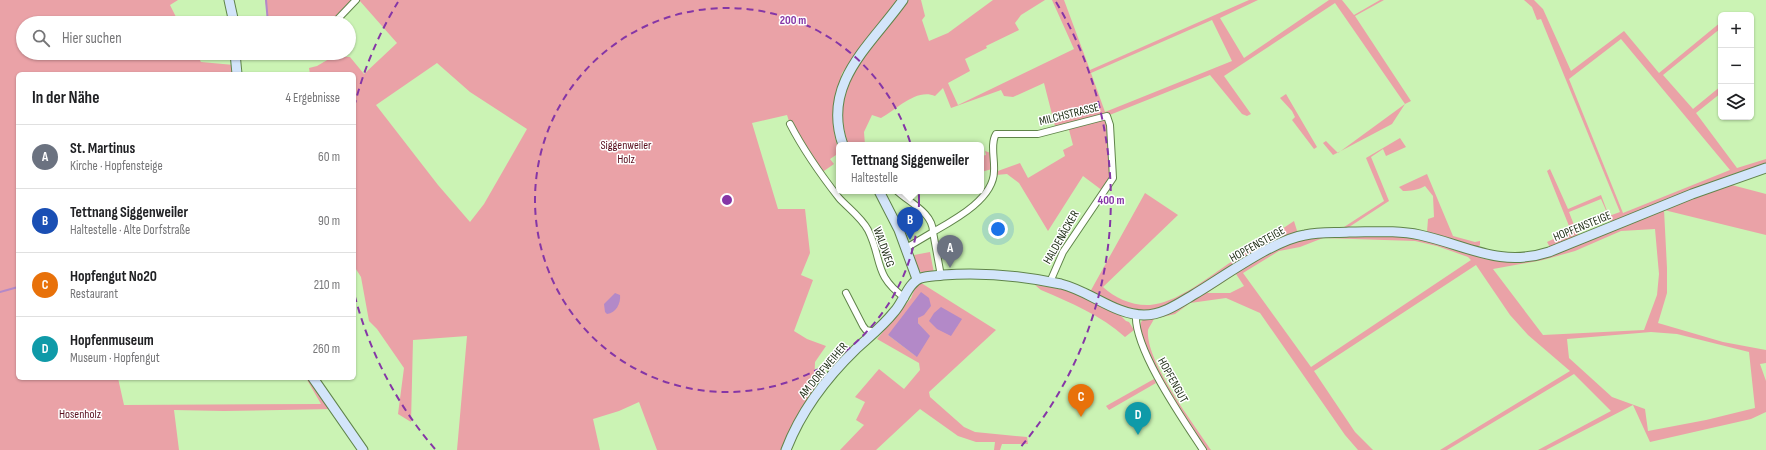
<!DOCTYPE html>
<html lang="de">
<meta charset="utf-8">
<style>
:root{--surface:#fff;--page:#f2f2f2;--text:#202124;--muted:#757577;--line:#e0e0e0;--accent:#8536a6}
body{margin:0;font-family:"Sofia Sans Condensed",sans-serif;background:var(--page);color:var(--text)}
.controls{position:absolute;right:12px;top:12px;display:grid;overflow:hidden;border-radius:6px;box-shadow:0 1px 3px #0004}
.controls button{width:36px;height:36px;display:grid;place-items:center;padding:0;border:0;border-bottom:1px solid var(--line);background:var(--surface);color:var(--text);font:20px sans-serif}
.you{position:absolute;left:998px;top:229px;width:14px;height:14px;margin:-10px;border:3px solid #fff;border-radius:50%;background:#1a73e8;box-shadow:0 0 0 6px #1a73e833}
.badge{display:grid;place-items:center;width:26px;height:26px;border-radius:50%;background:var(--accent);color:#fff;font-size:13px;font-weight:700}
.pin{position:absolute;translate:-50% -33px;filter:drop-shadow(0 1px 2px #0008)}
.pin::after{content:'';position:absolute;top:21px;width:14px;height:12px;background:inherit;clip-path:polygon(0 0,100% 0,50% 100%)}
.popup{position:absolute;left:836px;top:142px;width:148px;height:52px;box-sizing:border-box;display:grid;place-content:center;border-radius:6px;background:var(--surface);filter:drop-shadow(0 1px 3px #0005);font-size:13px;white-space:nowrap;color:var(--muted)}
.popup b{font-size:15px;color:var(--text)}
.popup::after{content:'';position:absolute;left:50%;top:100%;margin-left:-8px;border:8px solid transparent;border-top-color:var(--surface)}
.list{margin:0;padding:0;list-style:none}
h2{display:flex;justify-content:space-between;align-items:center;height:52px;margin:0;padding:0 16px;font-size:17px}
h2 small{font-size:13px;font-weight:400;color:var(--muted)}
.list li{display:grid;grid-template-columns:26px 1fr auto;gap:12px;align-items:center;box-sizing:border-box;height:64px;padding:0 16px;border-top:1px solid var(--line)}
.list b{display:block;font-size:15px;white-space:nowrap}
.list p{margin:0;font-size:13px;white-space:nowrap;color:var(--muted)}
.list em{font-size:13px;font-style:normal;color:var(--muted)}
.icon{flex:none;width:22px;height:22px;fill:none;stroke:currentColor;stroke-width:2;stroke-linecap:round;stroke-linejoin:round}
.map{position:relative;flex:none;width:1766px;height:450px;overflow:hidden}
.search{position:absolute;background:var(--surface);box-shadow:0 1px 3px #0004;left:16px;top:16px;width:340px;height:44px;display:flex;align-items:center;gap:10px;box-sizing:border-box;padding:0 14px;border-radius:22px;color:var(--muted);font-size:15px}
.panel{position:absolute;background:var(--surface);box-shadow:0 1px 3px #0004;left:16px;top:72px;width:340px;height:308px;border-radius:6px}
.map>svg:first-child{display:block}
.green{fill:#eaa2a7;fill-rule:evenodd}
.water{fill:#b389c8}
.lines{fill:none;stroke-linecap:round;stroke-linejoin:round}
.stream{stroke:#b389c8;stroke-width:2}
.street-casing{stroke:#60844a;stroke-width:8}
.secondary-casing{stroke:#60844a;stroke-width:11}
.street{stroke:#fff;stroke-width:6}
.secondary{stroke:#d3e5fa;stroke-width:9}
.ring{fill:none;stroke:#8536a6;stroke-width:2;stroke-dasharray:7 5}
.labels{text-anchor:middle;stroke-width:3;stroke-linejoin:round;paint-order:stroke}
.street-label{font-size:12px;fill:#1b2a12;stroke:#fff}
.park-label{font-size:12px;fill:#59101f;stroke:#fff}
.centre{fill:#8536a6;stroke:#fff;stroke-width:2}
.ring-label{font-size:12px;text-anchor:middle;font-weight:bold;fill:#8536a6;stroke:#fff;stroke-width:3;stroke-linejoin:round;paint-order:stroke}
</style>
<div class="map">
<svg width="1766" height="450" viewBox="0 0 1766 450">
<rect width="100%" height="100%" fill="#cbf3b4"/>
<!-- green -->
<g class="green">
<path d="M0,0H178L170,5L179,23H23V53H196L201,62L234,65L235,74H18V378H118L124,405L321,404L306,378H311L332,409L224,411L174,410L179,450H0Z"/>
<path d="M265,0H355L331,23H269Z"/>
<path d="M359,0H899L842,73L834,104V132L839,153L830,159L834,164L821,173L790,124L787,115L752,123L778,209H805L810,253L801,275L813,280L794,331L807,339L826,346L815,362L814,389L816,390L782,450H657L639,402L619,411L593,419L600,450H457L467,336L413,340L411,422L398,414L404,368L377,329L369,321L361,277L354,266V74H310L309,68L317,66L334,56L350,57L364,74L397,43ZM437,63L470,92L527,129L484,204L470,222L438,185L376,105Z"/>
<path d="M908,0H921L925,16L922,20L929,41L948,33L993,0H1045L1021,15L1015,23L1019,30L986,46L987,48L965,59L970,71L948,83L958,105L1074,49L1052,0H1064L1090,70L1249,0H1258L1220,18L1244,58L1329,0H1342L1354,15L1380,0H1384L1355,16L1411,101L1405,104L1392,124L1337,153L1333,155L1323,143L1326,141L1338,153L1405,104L1335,3L1224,76L1251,114L1247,116L1242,114L1210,75L1107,116L1113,175L1103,191L1083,176L1048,231L1019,183L1007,174L996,175L995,172L1020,163L1028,178L1065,156L1063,150L1073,145L1068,126L1056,130L1044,83L1013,97L1004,96L1001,90L951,108L943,88L935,96C916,88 896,110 881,118L872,115L864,132L865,145H848C826,71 875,54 908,0ZM1212,20L1232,61L1105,112L1091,73Z"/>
<path d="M1524,0H1534L1543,9L1571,71L1624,31L1659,73L1721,22V28L1663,75L1693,109L1721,86V93L1696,113L1737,168L1766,159V164L1733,174L1612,224L1601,199L1569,212L1579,238L1551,249L1547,242L1571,231L1547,171L1550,169L1568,209L1601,195L1609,216L1620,212L1541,19L1537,20L1532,7ZM1621,39L1730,170L1623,213L1569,79Z"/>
<path d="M1286,94L1317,147L1314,149L1292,120L1295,117L1292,111L1280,98Z"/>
<path d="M1400,138L1406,147L1386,156L1383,149L1371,157L1389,201L1346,229H1341L1384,201L1366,158Z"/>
<path d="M985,151L991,153L992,169L981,172V156L986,155Z"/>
<path d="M1427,174L1453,236L1475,242L1480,241V245L1478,247L1427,232L1428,219L1434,217L1433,196L1425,186C1419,190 1410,191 1403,191L1399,187Z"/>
<path d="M1728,184L1766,194V235L1664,210L1667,268V293L1658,323L1723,342L1766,350V363L1760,364L1766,381V412L1751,419L1650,442L1633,405L1546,450H1538L1611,411L1574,374L1447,450H1440L1570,371L1528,335L1510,315L1476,265L1314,371L1355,432L1373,450H1358L1345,435L1260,313L1226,298L1190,303L1175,314L1154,319C1152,323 1149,327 1148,330C1145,361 1194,424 1211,450H1205L1170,395L1149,354L1140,329L1141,322L1145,317L1288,243L1324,235L1402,236L1432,240L1485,259L1509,261ZM1655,229L1659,274L1657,295L1644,330L1543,335L1493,269L1543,260L1575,251L1621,231ZM1323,238L1415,241L1437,246L1468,257L1471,260L1311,367L1243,273L1279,251L1300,247ZM1236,274L1244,286L1230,293H1207ZM1651,332L1677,334L1749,352L1755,408L1706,420L1648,431L1645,409L1612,397L1569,358L1567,339Z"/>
<path d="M1145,193L1178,215L1103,287C1115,298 1132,306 1150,305C1176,303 1206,279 1228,264C1250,250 1272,236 1294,221L1298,234L1169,305L1148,312L1122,308L1090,292Z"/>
<path d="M930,252L934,273L923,274L917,268L914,255Z"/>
<path d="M918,281L996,330L929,392L930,397L964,427L975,432L1027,437L1028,444H1002L1000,450H994L995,442H976L958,436L920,409L876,450H840L864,425L856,420L865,402L855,397L879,369L904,389L920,370L919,363L877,339L911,298ZM931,306L918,318V323L929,336L916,356L888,335Z"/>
<path d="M1035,285L1070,290L1119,314L1126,321L1129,322L1134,330L1125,337C1101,315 1071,303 1041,290Z"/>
<path d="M1154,379L1156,383L1109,410L1106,406Z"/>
</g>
<!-- water -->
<g class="water">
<path d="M921,292L929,298L931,306L924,315L918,318V323L930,336L917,357L888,335Z"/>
<path d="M615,293L620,295C621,303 616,313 607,314L605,312L604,304Z"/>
<path d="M941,307L962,319L951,336L937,329L929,321L934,313Z"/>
</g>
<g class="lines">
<!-- stream -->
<g class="stream">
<path d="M266,0L268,23"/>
<path d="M0,292L18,287"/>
</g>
<defs>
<g id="street">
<path d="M334,23L356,0"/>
<path d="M790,124C803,149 821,175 839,198C848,208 861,217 868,230C883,260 873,275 905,298"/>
<path d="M897,191C910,203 933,213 933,232L906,248"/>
<path d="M941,276L933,232C954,220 994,199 994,171C995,159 990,144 996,134H1038L1107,116L1110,125L1113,178L1063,252L1050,282"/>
<path d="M846,293L863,326L866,330L875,332"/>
<path d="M1136,314C1133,348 1184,421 1203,450"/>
</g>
<g id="secondary">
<path d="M229,0L234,23"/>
<path d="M235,53L237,74"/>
<path d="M843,145C821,83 871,45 903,0"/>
<path d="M879,191L899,230L917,279"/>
<path d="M313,378L363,450"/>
<path d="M786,450C801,411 826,378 856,349C869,337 883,326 894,312C903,303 908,282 921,278C927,276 936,276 943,275C982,272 1023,276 1061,284C1090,291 1115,315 1144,315C1162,315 1178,304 1193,295C1222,278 1273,240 1305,235C1320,232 1335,233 1349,232C1373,232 1397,230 1420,235C1466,245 1500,268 1549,252L1692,194L1766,168"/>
</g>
</defs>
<!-- street casing -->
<use href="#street" class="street-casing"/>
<!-- secondary casing -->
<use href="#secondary" class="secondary-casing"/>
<!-- street -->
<use href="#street" class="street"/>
<!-- secondary -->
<use href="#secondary" class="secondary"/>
</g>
<!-- distance rings -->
<g class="ring">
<circle cx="727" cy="200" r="192"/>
<path d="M435 449A384 384 0 0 1 354 293M354 107A384 384 0 0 1 398 2M1056 2A384 384 0 0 1 1019 449"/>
</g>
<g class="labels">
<!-- street labels -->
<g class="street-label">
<text transform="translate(1069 114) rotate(-14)" y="4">MILCHSTRASSE</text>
<text transform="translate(1582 226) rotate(-22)" y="4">HOPFENSTEIGE</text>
<text transform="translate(1061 237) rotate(-60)" y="4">HALDENÄCKER</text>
<text transform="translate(1257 244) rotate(-29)" y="4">HOPFENSTEIGE</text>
<text transform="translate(884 247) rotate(70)" y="4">WALDWEG</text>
<text transform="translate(823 370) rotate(-50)" y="4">AM DORFWEIHER</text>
<text transform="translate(1173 380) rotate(61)" y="4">HOPFENGUT</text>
</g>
<!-- park labels -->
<g class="park-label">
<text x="626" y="149">Siggenweiler<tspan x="626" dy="14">Holz</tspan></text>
<text x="80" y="418">Hosenholz</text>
</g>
</g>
<circle cx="727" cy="200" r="6" class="centre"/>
<g class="ring-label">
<text x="793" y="24">200 m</text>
<text x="1111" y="204">400 m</text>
</g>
</svg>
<div class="controls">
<button>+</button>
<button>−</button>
<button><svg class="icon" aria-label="layers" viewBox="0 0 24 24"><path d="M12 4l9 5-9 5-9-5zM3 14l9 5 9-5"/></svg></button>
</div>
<div class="you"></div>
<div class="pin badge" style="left:950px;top:268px;background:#6b7280">A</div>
<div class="pin badge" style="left:910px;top:240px;background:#1a4fb4">B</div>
<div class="popup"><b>Tettnang Siggenweiler</b>Haltestelle</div>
<div class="pin badge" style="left:1081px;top:417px;background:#e8710a">C</div>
<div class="pin badge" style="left:1138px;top:435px;background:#0f9aa8">D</div>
<div class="search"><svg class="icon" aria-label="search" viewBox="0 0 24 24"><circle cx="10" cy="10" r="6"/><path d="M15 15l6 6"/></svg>Hier suchen</div>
<section class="panel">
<h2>In der Nähe<small>4 Ergebnisse</small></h2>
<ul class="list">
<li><span class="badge" style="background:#6b7280">A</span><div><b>St. Martinus</b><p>Kirche · Hopfensteige</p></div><em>60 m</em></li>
<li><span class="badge" style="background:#1a4fb4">B</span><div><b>Tettnang Siggenweiler</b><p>Haltestelle · Alte Dorfstraße</p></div><em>90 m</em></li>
<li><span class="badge" style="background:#e8710a">C</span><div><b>Hopfengut No20</b><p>Restaurant</p></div><em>210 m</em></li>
<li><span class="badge" style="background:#0f9aa8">D</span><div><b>Hopfenmuseum</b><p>Museum · Hopfengut</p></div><em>260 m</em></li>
</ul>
</section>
</div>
